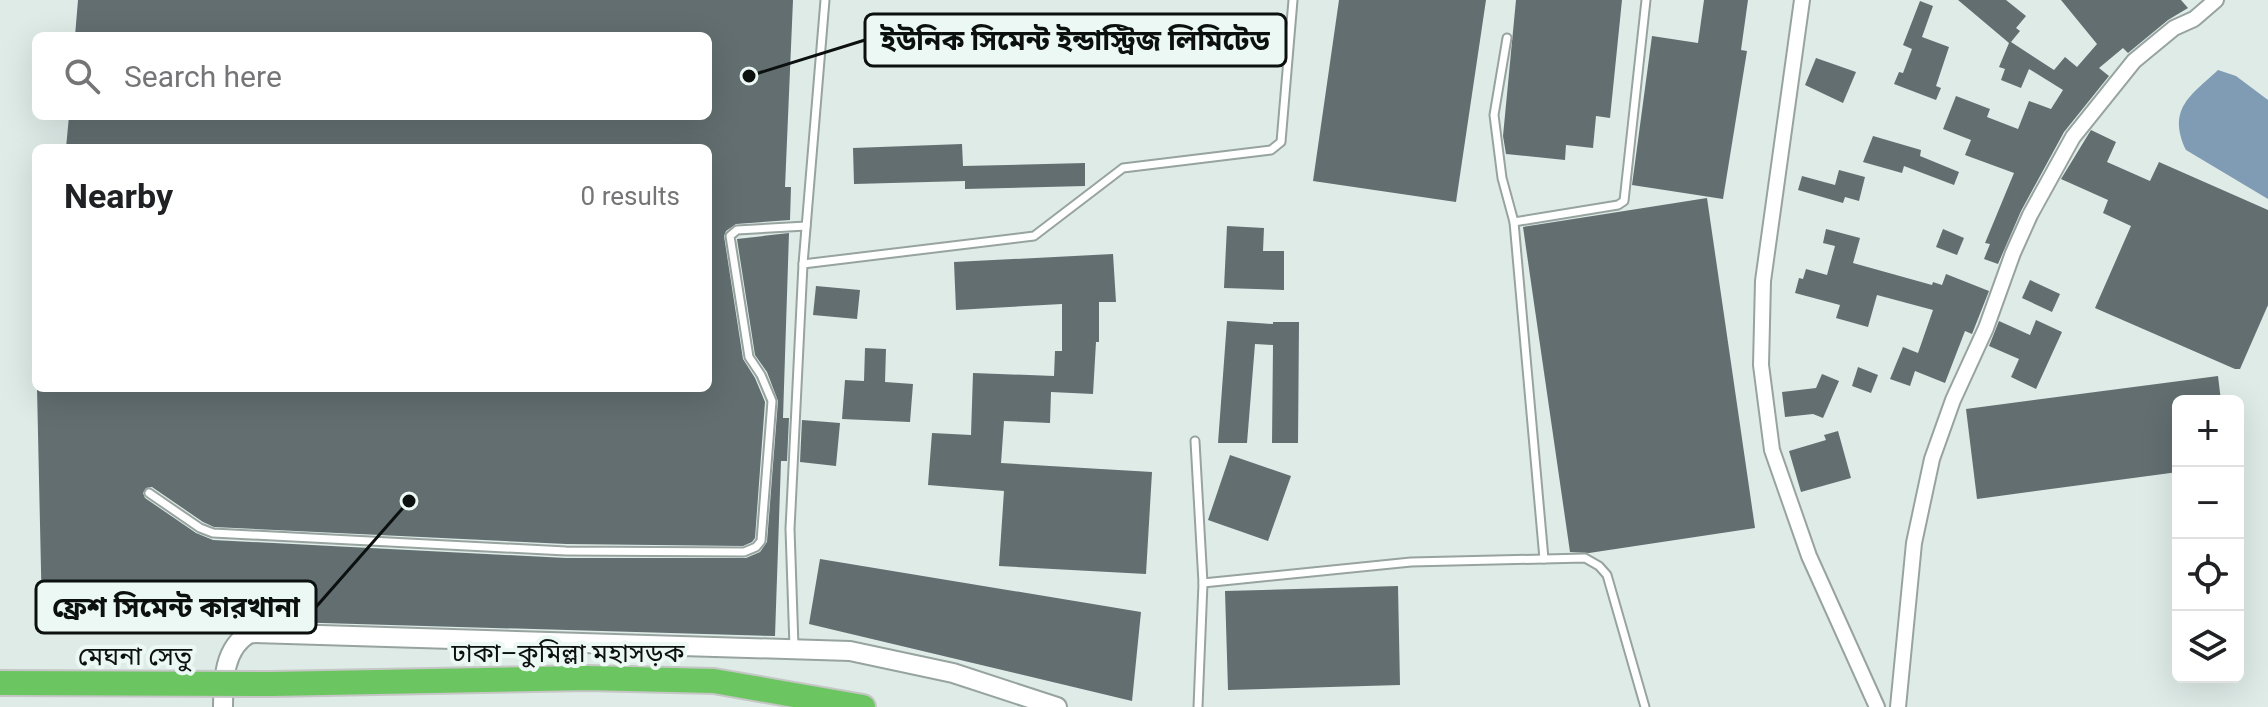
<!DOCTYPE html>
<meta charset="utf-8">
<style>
:root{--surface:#fff;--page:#f2f2f2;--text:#202124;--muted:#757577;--line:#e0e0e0}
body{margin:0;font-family:Roboto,"Noto Sans Bengali",sans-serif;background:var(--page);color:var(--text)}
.controls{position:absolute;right:24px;bottom:24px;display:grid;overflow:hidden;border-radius:12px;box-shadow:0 8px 32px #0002}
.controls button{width:72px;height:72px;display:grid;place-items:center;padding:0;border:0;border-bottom:2px solid var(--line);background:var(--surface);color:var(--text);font:40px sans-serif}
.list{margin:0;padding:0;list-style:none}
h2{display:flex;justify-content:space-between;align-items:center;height:104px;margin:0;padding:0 32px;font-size:34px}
h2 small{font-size:26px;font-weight:400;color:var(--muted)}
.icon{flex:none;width:44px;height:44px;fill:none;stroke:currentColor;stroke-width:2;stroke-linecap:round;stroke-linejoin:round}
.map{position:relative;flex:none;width:2268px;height:707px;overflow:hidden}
.search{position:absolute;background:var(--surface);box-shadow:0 8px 32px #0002;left:32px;top:32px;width:680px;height:88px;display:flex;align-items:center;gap:20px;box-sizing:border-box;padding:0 28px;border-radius:12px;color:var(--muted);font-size:30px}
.panel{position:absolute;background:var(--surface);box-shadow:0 8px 32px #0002;left:32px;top:144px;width:680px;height:248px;border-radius:12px}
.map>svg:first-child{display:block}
.water{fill:#809cb4}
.building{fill:#626e70}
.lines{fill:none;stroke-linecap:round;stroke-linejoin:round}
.lane-casing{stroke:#97a39f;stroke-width:11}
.street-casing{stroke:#97a39f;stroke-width:18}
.secondary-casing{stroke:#97a39f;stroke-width:22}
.highway-casing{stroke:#c5c6c5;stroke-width:28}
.lane{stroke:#fff;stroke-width:7}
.street{stroke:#fff;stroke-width:14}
.secondary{stroke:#fff;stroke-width:18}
.highway{stroke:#6bc661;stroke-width:24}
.highway-bridge-casing{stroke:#c5c6c5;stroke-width:28;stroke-linecap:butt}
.highway-bridge{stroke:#6bc661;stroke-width:24}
.labels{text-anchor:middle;stroke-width:8;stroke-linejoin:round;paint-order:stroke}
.street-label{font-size:26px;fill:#0c100f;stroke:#ebf8f4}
.leader{fill:none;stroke:#0c100f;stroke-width:3}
.callout-dot{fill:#0c100f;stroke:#ebf8f4;stroke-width:3}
.callout{fill:#ebf8f4;stroke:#0c100f;stroke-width:3}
.callout-label{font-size:28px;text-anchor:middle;font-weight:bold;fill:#0c100f}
</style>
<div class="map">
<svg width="2268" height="707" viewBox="0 0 2268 707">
<rect width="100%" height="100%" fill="#deebe7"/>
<!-- water -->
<path class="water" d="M2218,70L2236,76L2268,100V199L2186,150C2167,109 2190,96 2218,70Z"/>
<!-- building -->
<g class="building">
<path d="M78,0H793L785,187H791L790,220L736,224L726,231L724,236L743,359L755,378L765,402L755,538L752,542L743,546L566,544L214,527L203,522L152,487L146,488L143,493L145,498L196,533L213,540L566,558H746L760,552L767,542L778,401L767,372L755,355L737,239L789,233L783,418H789L787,461H781L775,636L42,615L37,388H708V148H66L69,116H708V36H75Z"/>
<path d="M1339,0H1486L1456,202L1313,181Z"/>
<path d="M1516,0H1622L1610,118L1596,116L1593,148L1566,145L1565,160L1506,154L1503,136Z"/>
<path d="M1704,0H1748L1741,50L1747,51L1723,199L1632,185L1652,36L1698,43Z"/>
<path d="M1958,0H2006L2026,16L2016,28L2020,31L2011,42L2054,70L2065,57L2077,67L2097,44L2061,0H2181L2188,8L2168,20L2128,53L2123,48L2099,68L2109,76L2064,132L2021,211L1998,264L1984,259L1990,244L1985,243L2014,173L1965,155L1971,140L1943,129L1956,96L1990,109L1987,117L2018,129L2029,101L2051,109L2063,90L2029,69L2021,88L2001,80L2005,69L1999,67L2009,43Z"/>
<path d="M1920,1L1933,6L1922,37L1949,47L1936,86L1941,88L1936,100L1894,84L1899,72L1903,73L1912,49L1903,45Z"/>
<path d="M1816,58L1856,72L1843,103L1805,85Z"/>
<path d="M2091,130L2116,142L2107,162L2150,181L2159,162L2268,210V305L2240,369H2235L2095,308L2131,226L2103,213L2108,200L2061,179Z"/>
<path d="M1873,136L1921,150L1920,156L1959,172L1954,185L1904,166L1902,173L1863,162Z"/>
<path d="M962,144L963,166L1085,163V186L965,189V181L854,184L853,148Z"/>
<path d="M1839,170L1865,177L1859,201L1845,197L1843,203L1798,190L1802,176L1835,185Z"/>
<path d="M1707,198L1755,528L1589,553L1570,552L1523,227Z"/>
<path d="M1227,226L1264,228L1263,251H1284V290L1224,288Z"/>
<path d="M1826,229L1860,238L1853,263L1932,285L1933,282L1942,285L1946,274L1989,291L1972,334L1965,331L1945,383L1915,371L1910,386L1890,379L1903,347L1918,353L1933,310L1877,295L1868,327L1836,318L1840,305L1795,293L1799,278L1803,279L1806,269L1827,275L1835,246L1823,243Z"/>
<path d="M1943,229L1964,238L1957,255L1936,247Z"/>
<path d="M1113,254L1116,302H1099V342H1096L1093,394L1051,392L1050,423L1004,421L1001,463L1152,472L1146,574L999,566L1004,491L928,485L932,433L971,435L973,373L1054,376L1055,351H1062V304L956,310L954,262Z"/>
<path d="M2030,280L2060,294L2052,312L2022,298Z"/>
<path d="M816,286L860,290L857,319L813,315Z"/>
<path d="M2036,320L2062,332L2036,389L2011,377L2019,359L1989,346L1999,321L2030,335Z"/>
<path d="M1227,321L1273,324V322H1299L1298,443H1272L1273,345L1255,344L1247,443H1218Z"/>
<path d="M865,348L886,349L885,382L913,384L910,422L842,419L845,380L864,381Z"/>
<path d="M1858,367L1878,375L1871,393L1852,386Z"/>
<path d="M1822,374L1839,381L1823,418L1813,414L1785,417L1782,392L1816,388Z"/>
<path d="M2218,376L2221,401H2178V472L1977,499L1966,409Z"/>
<path d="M802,420L840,423L836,466L800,462Z"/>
<path d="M1838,431L1851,478L1801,492L1789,451L1826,440L1824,435Z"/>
<path d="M1230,455L1291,476L1268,541L1208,520Z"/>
<path d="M820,559L1141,612L1132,701L809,624Z"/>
<path d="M1398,586L1400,685L1228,690L1225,591Z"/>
</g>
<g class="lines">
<defs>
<g id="lane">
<path d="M1507,38L1494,115L1502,178L1514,222L1544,559"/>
<path d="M1514,222L1618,205L1624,201L1646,0"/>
<path d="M803,264L1034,236L1123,168L1271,150L1281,142L1293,0"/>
<path d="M1195,441L1203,583L1411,562L1585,558L1599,566L1607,575L1645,707"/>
<path d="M149,493L200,528L213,533L566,551L744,552L756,547L761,541L772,401L761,375L749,357L730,236L737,230L806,226"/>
<path d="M794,647L790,529L803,264L825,0"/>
<path d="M1198,707L1203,583"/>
</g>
<g id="street">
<path d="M1802,0L1763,281L1761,365L1772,450L1809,556L1877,707"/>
<path d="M1898,707L1914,543L1932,459L1953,400L1986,328L2013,253L2030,215L2073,137L2134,61L2174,28L2194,19L2216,0"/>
</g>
<path id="secondary" d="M223,707C223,681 224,647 250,633L850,651L953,673L1057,707"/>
<path id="highway" d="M271,684L587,678L714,681L863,707"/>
</defs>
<!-- lane casing -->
<use href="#lane" class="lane-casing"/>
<!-- street casing -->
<use href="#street" class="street-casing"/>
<!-- secondary casing -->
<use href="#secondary" class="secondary-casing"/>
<!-- highway casing -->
<use href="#highway" class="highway-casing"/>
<!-- lane -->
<use href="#lane" class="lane"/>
<!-- street -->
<use href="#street" class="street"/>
<!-- secondary -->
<use href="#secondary" class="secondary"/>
<!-- highway -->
<use href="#highway" class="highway"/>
<defs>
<path id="highway-bridge" d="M0,683L271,684"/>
</defs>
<!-- highway-bridge casing -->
<use href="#highway-bridge" class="highway-bridge-casing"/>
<!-- highway-bridge -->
<use href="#highway-bridge" class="highway-bridge"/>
</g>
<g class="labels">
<!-- street labels -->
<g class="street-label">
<text x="568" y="662">ঢাকা–কুমিল্লা মহাসড়ক</text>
<text x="135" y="665">মেঘনা সেতু</text>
</g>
</g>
<!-- callouts -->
<path class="leader" d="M749 76L865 40M409 501L316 607"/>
<g class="callout-dot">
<circle cx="749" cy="76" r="8"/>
<circle cx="409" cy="501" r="8"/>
</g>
<g class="callout">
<rect x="865" y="14" width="421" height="52" rx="8"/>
<rect x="36" y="581" width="280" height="52" rx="8"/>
</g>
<g class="callout-label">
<text x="1075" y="50">ইউনিক সিমেন্ট ইন্ডাস্ট্রিজ লিমিটেড</text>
<text x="176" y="617">ফ্রেশ সিমেন্ট কারখানা</text>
</g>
</svg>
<div class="controls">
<button>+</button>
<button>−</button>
<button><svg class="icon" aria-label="locate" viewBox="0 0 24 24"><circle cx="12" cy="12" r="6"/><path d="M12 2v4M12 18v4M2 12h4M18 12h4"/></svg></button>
<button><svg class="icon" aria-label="layers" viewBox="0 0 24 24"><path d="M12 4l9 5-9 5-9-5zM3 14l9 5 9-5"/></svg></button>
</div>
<div class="search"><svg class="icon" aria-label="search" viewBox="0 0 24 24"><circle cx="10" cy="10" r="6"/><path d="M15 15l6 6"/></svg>Search here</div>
<section class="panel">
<h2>Nearby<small>0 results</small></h2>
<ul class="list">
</ul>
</section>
</div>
